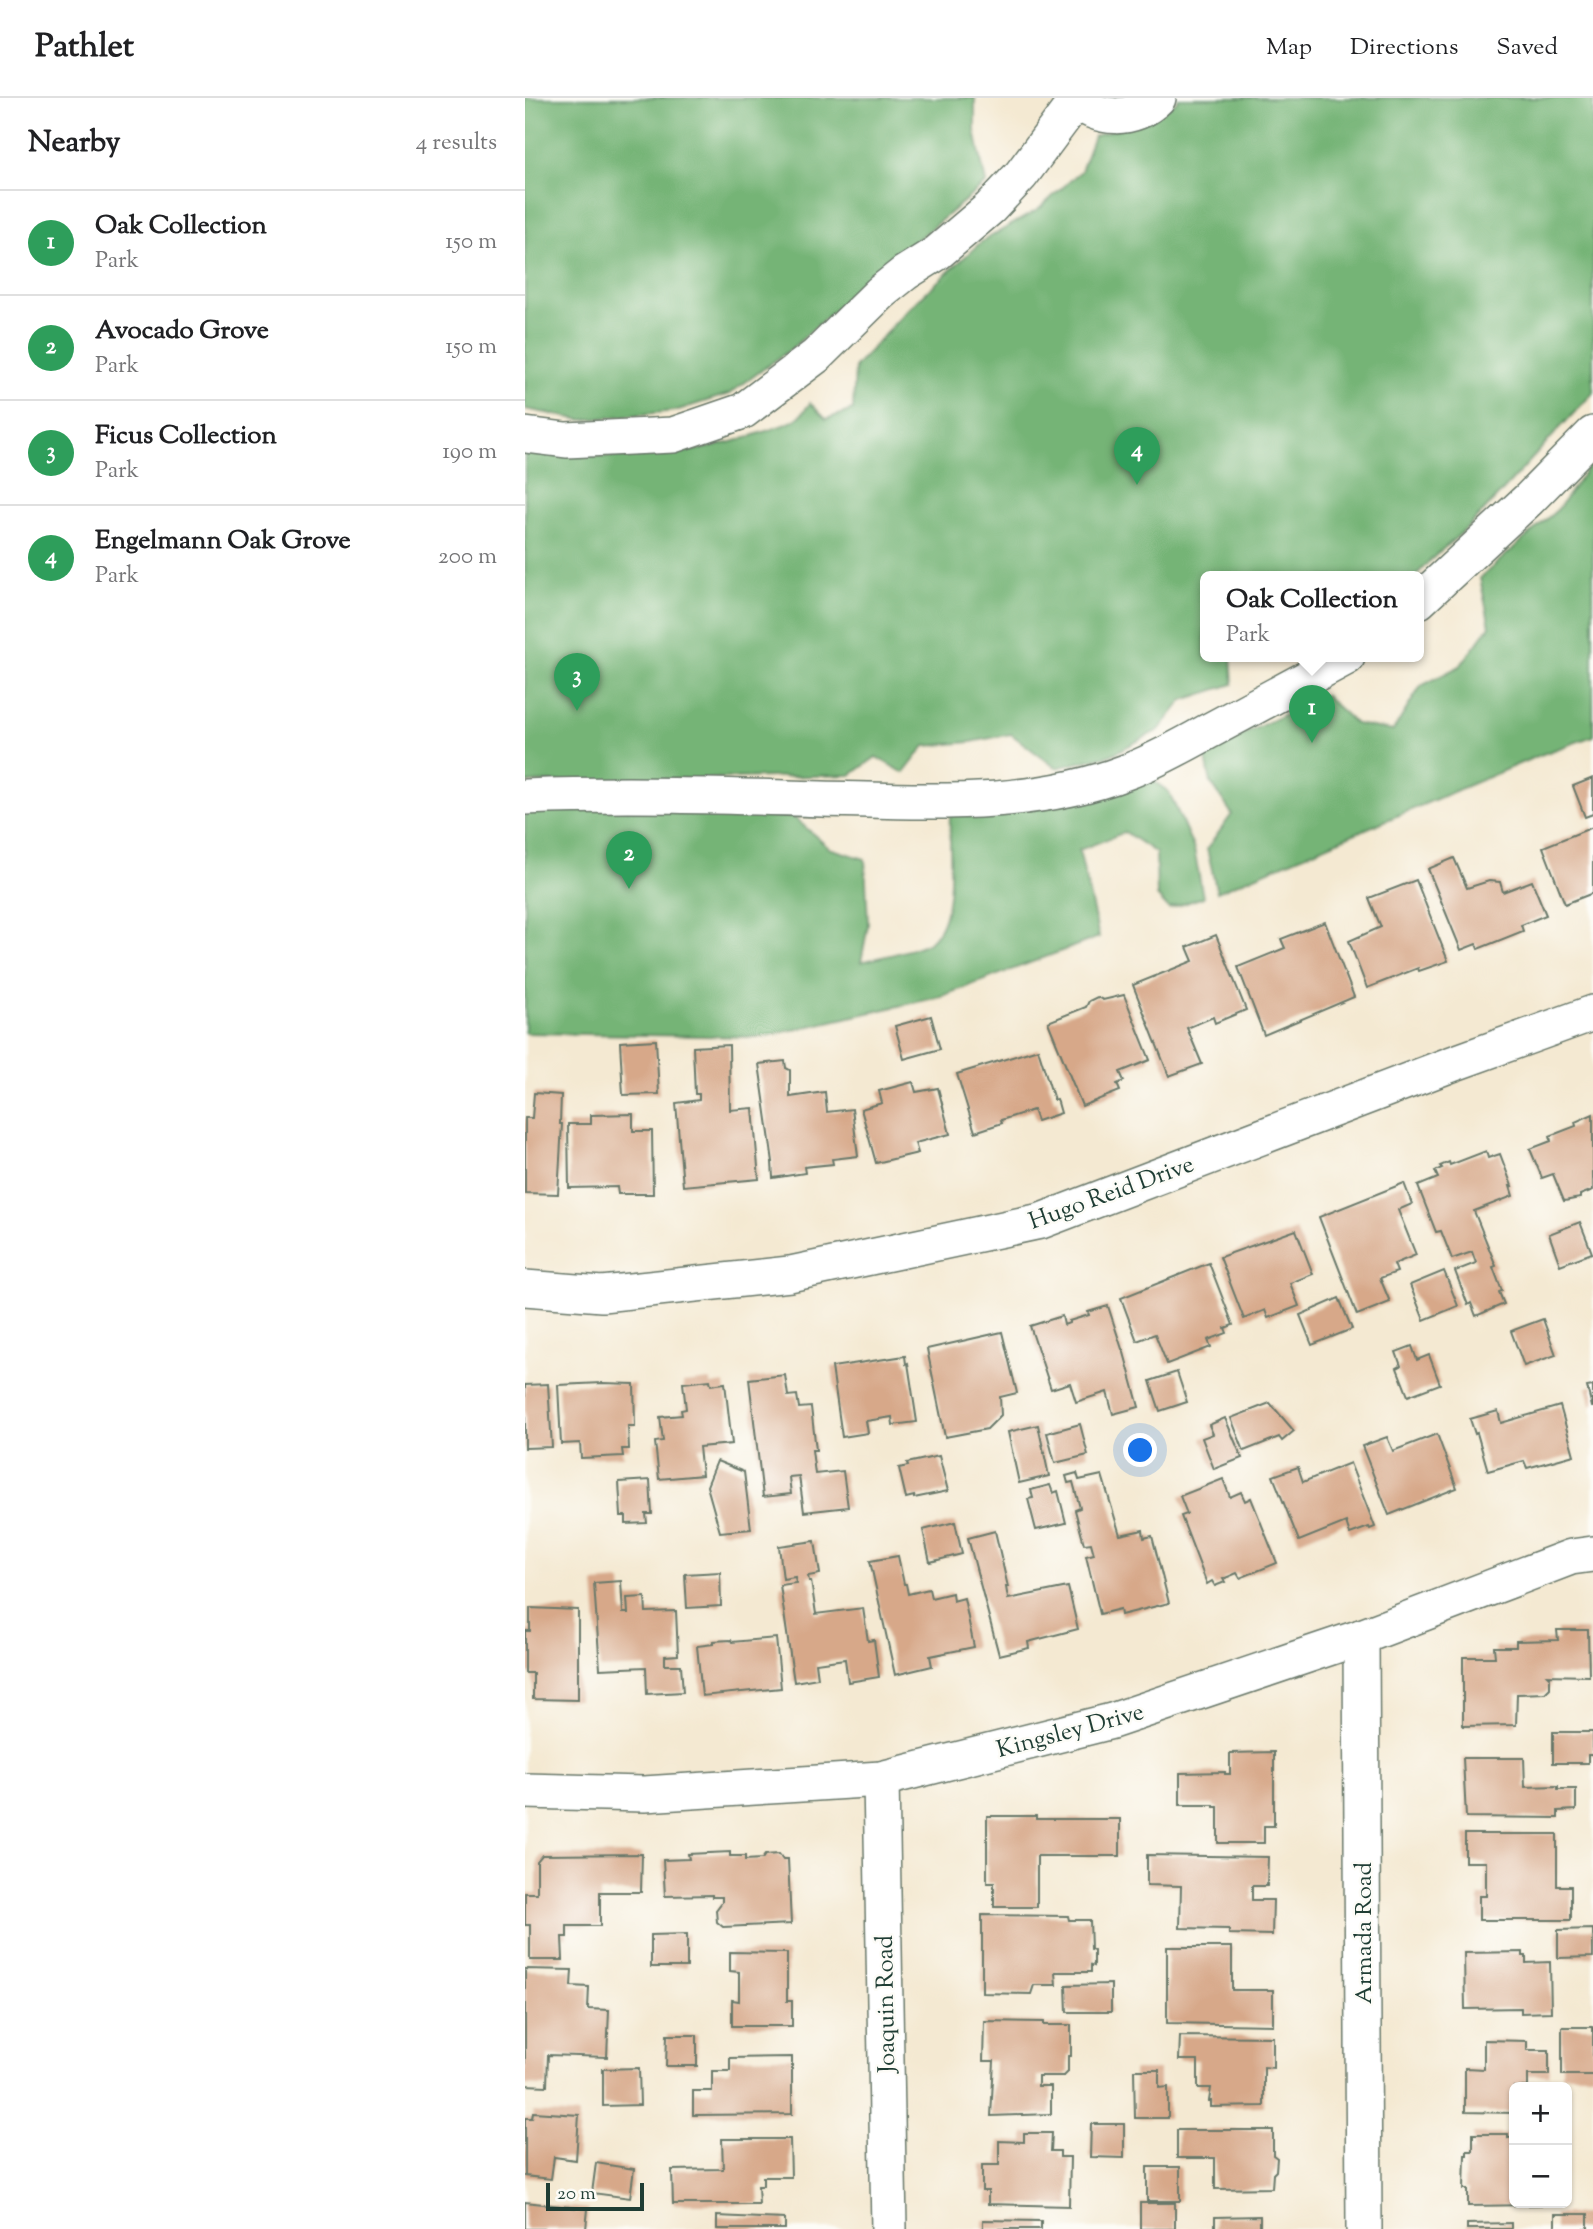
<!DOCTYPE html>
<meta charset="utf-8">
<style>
:root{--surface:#fff;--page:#f2f2f2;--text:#202124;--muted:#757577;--line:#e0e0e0;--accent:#d1495b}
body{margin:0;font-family:"Sorts Mill Goudy",serif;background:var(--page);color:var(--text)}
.controls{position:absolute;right:21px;bottom:21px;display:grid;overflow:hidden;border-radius:10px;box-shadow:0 2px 5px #0004}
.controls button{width:63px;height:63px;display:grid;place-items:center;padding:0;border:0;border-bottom:2px solid var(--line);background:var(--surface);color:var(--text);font:35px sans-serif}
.scale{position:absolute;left:21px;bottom:18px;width:98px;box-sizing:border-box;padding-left:7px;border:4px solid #1f3d34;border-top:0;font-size:19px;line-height:24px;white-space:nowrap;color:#1f3d34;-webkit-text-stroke:5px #fdfcf7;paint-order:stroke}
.you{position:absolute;left:616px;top:1353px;width:24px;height:24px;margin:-18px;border:5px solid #fff;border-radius:50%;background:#1a73e8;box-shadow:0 0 0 10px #1a73e833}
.badge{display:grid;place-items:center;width:46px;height:46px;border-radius:50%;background:var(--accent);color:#fff;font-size:23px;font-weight:700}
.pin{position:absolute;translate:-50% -58px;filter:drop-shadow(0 2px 4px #0008)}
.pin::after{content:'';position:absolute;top:37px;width:24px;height:21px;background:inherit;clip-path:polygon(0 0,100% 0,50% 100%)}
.popup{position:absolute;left:675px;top:473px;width:224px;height:91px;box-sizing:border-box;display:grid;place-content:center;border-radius:10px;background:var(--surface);filter:drop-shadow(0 2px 5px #0005);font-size:23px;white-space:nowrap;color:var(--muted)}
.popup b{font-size:26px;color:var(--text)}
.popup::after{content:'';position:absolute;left:50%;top:100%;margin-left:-14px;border:14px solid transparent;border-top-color:var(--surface)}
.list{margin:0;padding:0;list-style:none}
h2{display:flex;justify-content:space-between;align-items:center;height:91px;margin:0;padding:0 28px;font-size:30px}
h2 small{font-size:23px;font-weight:400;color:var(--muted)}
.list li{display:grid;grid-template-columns:46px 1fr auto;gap:21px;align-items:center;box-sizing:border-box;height:105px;padding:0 28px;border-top:2px solid var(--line)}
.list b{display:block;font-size:26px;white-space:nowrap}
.list p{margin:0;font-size:23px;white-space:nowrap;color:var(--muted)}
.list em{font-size:23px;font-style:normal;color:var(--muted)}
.map{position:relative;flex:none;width:1068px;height:2131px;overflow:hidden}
header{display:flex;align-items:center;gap:42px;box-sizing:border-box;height:98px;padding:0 35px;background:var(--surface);border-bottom:2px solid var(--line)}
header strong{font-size:33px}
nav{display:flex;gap:38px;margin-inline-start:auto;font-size:24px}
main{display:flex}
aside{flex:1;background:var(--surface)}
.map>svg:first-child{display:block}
.forest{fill:#74b476;stroke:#4a7855;stroke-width:2}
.building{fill:#d7a889}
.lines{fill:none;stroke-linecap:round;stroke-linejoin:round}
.minor-casing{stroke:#6a796b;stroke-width:38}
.minor{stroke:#fff;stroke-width:35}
.labels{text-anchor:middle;stroke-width:5;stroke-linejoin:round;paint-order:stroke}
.street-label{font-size:24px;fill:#1f3d34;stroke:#fdfcf7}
</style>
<header>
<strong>Pathlet</strong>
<nav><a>Map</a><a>Directions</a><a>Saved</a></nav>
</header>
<main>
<aside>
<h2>Nearby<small>4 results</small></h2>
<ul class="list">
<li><span class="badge" style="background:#2e9e5b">1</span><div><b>Oak Collection</b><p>Park</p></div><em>150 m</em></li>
<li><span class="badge" style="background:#2e9e5b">2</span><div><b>Avocado Grove</b><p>Park</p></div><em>150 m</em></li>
<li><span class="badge" style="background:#2e9e5b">3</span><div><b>Ficus Collection</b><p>Park</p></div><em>190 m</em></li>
<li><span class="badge" style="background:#2e9e5b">4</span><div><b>Engelmann Oak Grove</b><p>Park</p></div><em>200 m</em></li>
</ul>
</aside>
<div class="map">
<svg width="1068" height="2131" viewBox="0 0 1068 2131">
<rect width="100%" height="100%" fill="#fdfcf7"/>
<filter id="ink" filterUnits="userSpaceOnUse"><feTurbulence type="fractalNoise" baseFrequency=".0143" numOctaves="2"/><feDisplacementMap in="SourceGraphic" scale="14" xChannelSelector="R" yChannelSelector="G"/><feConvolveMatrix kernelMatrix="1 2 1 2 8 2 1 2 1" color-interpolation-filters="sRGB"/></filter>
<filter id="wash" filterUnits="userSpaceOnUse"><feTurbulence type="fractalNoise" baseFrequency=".00686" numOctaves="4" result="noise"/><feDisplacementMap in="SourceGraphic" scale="28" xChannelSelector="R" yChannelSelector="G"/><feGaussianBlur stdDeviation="1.57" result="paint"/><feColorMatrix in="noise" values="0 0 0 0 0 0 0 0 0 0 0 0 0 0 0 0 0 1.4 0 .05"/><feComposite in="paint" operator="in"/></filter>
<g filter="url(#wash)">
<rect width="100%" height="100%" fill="#f4e9d2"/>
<!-- forest -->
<g class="forest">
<path d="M0,0H450V33L461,85L341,184L266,251L204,296L150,313L57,322L0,311Z"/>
<path d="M653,0H1068V295C1027,337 990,381 949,423C930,443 907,457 890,479H680V559H706L708,586L658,602L634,632L586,657L531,670L486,636L446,644L400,648L379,675L351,659L326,677L0,685V352C79,363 165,362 241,333C250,329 263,327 271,321C277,318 281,310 285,305L301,321L328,312L330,269L383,211L456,144L514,111L556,73L569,38L620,22L651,4Z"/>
<path d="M1065,366L1068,369V638L1015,657L692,794L682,751L707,716L686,685L680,655L799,597L831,626L868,633L896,588L935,568L965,528L955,480L1033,411Z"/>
<path d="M624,680L644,694L669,751L678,799L644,811L632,798L631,755L600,734L554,752L574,839L414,899L236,939L0,935V709L259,715L271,721L304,750L340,761L343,827L336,864C351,860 394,852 405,843C434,818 423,750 425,715Z"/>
</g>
<g id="blocks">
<!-- building -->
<g class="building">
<path d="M1068,680V716L1060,719L1048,688Z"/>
<path d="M1068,729V795L1040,806L1018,749Z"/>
<path d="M929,760L942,790L964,783L975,784L978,794L1007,783L1021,817L996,827L998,833L953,851L951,846L936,852L903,771Z"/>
<path d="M891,782L923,863L894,873L893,870L842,890L824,843L856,829L844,800Z"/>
<path d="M800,824L829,899L739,937L713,869L760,850L756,841Z"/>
<path d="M691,837L721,912L690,925L688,919L662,930L677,966L644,978L608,887L668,863L662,849Z"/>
<path d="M599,897L625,962L595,974L599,983L592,986L595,993L557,1008L523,924L561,909L564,903L572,899L578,902Z"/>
<path d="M406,918L415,951L379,961L370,928Z"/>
<path d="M131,942L134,996L98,997L95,944Z"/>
<path d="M204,947L205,1012L228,1010L234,1081L158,1088L151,1005L174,1002V996H170L168,949Z"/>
<path d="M513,951L529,1002L532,1001L536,1015L512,1023L508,1012L476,1022L477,1025L450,1034L432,976Z"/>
<path d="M260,963L261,970L265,972V999L300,994L302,1014L327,1011L333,1058L307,1061L308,1066L279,1069L280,1075L248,1080L247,1064H248L234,966Z"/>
<path d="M388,984L391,994L413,990L425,1036L390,1045L393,1055L351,1065L336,1011L357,1005L354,993Z"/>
<path d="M9,995L36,997L35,1026H37L33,1096L0,1095V1020H7Z"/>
<path d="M108,1016V1033H127L128,1096H93L92,1089L44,1090L43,1026H66V1017Z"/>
<path d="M1068,1016V1092L1055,1097V1100L1039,1103L1028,1076L1017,1080L1005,1051L1026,1043L1025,1038L1051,1028L1050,1024Z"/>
<path d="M961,1053L963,1060L975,1056L987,1088H985L988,1098L949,1113L971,1168L968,1169L977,1193L974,1194L979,1206L951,1218L946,1205L943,1207L930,1173L951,1165L947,1154L927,1161L916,1133L911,1134L893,1088L913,1080L910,1073L917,1070L915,1068L924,1064L925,1067Z"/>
<path d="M879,1085L887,1106L873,1112L891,1157L869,1166L872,1174L855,1180L865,1204L832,1217L794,1119Z"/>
<path d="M1055,1124L1067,1155L1035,1167L1024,1136Z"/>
<path d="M771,1132L788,1176L765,1185L774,1208L743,1220L740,1212L719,1221L695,1159Z"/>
<path d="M684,1165L708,1227L700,1230L702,1235L683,1242L686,1249L642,1266L630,1236L612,1243L596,1200Z"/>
<path d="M919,1173L933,1208L899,1222L885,1187Z"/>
<path d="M814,1200L827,1231L787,1247L775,1217Z"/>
<path d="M583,1208L597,1251H598L614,1309L588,1316L582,1294L551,1304L545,1285L526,1291L505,1228L537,1218L539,1227L544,1225V1223L564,1217L563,1214Z"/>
<path d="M1018,1221L1031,1257L999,1268L986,1233Z"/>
<path d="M477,1234L492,1295L475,1299L476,1317L462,1331L420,1339L402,1251Z"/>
<path d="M887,1248L892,1262L904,1257L915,1286L883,1298L872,1270L876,1268L871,1254Z"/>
<path d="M380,1258L381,1266L383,1265L392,1324L368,1327L367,1319L341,1323L343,1335L317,1339L307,1269Z"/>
<path d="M652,1274L662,1304L635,1313L625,1283Z"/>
<path d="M260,1277L263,1298L272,1297L274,1310L286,1309L291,1352H287L290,1376L318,1373L323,1409L279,1414L274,1378L264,1379L266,1396L238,1399L224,1281Z"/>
<path d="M185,1282L186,1287L200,1285L207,1346L174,1349L177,1377L134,1381L130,1344L138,1343L135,1319L157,1317L156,1312L161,1311L158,1285Z"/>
<path d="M78,1285L109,1286L110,1328H103L104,1351H97L98,1358L56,1360L55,1345L36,1346L33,1287Z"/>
<path d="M23,1286L27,1349L0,1350V1287Z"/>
<path d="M1068,1288V1309H1067L1062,1289Z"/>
<path d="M745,1305L769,1333L757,1343L754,1339L719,1353L706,1320Z"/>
<path d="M1035,1308L1049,1357L1002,1370L999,1363L963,1373L952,1335L950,1336L945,1321L973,1313L976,1325Z"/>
<path d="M700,1320L717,1360L689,1371L677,1340L688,1336L684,1327Z"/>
<path d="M555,1326L563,1357L530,1365L522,1335Z"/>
<path d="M513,1327L524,1378L494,1385L483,1334Z"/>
<path d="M912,1336L932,1390L864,1417L837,1348L862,1339L868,1353Z"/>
<path d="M414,1358L423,1393L389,1400V1398L381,1400L374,1370L383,1368L382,1365Z"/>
<path d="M192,1363L219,1374L226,1431L195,1434L182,1388Z"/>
<path d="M825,1365L850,1429L845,1431L844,1429L825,1436L821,1424L774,1443L748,1378L773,1369L778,1384Z"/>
<path d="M552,1375L554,1382L577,1377L595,1437L618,1432L619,1440L627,1438L644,1505L596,1517L595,1511L575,1516L561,1458L569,1456L566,1445L559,1446L550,1412L555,1410L548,1384L543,1385L541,1378Z"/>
<path d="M698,1381L705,1399L716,1394L720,1403L726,1400L752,1465L715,1480L712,1475L698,1481L700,1484L690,1488L687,1483L682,1486L656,1418L662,1416L655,1398Z"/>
<path d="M125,1382L127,1416H121L122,1425L101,1426V1418H96L94,1384Z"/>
<path d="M525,1387L528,1395L533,1393L541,1425L511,1432L503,1401L508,1400L506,1392Z"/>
<path d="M430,1424L437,1456L405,1464L398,1432Z"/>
<path d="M470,1433L483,1489H481L483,1501L543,1489L553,1531L503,1544L504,1550L474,1557L443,1440Z"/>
<path d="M290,1443L295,1476L283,1478L284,1483H286L291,1516L338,1510L343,1543L349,1542L354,1579L323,1584L320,1561L291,1565L293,1580L269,1584L255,1487L271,1485L270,1479L258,1481L254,1448Z"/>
<path d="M373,1458L379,1486H381L383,1496L404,1491L406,1500L427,1495L428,1503L439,1500L449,1549L405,1558L407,1568L370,1577L345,1463Z"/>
<path d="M195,1474L196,1508L162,1510L160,1476Z"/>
<path d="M96,1483L98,1515H103L102,1500L120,1499L121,1514L151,1513L153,1557L140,1558V1567H156L158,1594L122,1596L121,1569L75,1571L69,1485Z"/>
<path d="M5,1510L53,1512V1602L8,1601V1575H0V1533H5Z"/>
<path d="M1032,1532H1063L1064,1578L1022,1577L1025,1580V1590L1020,1595L992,1596L991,1627L938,1628V1559H970L969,1549H991V1543L1033,1542Z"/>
<path d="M251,1540L256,1590L177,1598L172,1548L188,1546V1543L206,1542L207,1544Z"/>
<path d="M1028,1634H1068V1657H1063V1665H1028Z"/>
<path d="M749,1654V1728H739V1745H693V1709H689V1707H655V1675L700,1674V1676H705V1655Z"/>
<path d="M938,1660H999L1000,1689L1033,1688V1691H1051V1712L1033,1713V1720L941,1719Z"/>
<path d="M462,1718H511V1721H595V1758H512V1809H469V1785H462Z"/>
<path d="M940,1736H1032V1788H1046V1822H954V1798H961V1764H940Z"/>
<path d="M205,1754V1758H220V1762L237,1761L240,1757L254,1756L258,1761H263L266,1826L198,1829L192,1824L191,1812L197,1804V1799H187V1797L140,1798L138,1762L164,1761L163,1756Z"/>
<path d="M117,1756L116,1794H75V1828H42V1839H37L38,1862H5V1827H0V1795H12V1763L17,1757Z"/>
<path d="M622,1757L743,1759L742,1788H727V1802H748L747,1837L704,1836V1831L655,1830L656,1788L622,1787Z"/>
<path d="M457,1817L543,1818L544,1822H565L566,1851L569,1852V1868L566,1867V1874H530L531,1887H509L506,1896L457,1895Z"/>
<path d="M1068,1831V1859L1033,1860V1832Z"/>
<path d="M162,1836V1869H126V1837Z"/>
<path d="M642,1849H707V1892H748V1927L642,1925Z"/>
<path d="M205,1854L262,1855V1903H267V1928H207V1902L214,1903V1874L205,1873Z"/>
<path d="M998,1854V1858H1001V1865L1025,1864L1026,1914L996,1915V1910L940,1911L939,1855Z"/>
<path d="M0,1871L47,1872L46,1888L64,1889L63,1911L84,1912L82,1959L23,1957L22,1988L0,1987Z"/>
<path d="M586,1886V1914H542L541,1887Z"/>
<path d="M459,1923L519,1924V1927H546V1958H543V1974L539,1978H513V1988H526V2016L466,2018L469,1963H458Z"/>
<rect x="1037" y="1929" width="31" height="48"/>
<path d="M142,1937H172V1968H141Z"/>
<path d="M655,1938L748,1939V1970L739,1969V2008L686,2009V2003H684L686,1990H673V1962H654Z"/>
<path d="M959,1942L1002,1943V1952H1024V1977H1003V1989H989V2015L940,2014V1970L959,1971Z"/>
<path d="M267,1959V2016L168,2017V1993H187V1973H205V1960Z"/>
<path d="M114,1970L115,2007L78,2008V1971Z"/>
<path d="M609,1972H634V1990L643,1989V2020H610Z"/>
<path d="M8,2014L54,2017L51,2062L29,2059L26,2081L0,2078V2020H7Z"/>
<path d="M566,2026H599V2060L565,2059Z"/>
<path d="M652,2032H748V2057L752,2060L751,2073L748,2076L747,2090L690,2091V2060H652Z"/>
<path d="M499,2035H527L526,2053H535V2059H545L544,2108L463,2106V2093H457V2067H474V2043L499,2044Z"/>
<path d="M948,2036H983V2040L989,2039V2105H1016V2107L943,2108V2091H939L940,2057H942V2053H948Z"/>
<path d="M197,2041H265L266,2079H238V2088H233L234,2106H148L147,2072L198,2071Z"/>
<path d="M71,2065L109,2071L105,2100L67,2095Z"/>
<rect x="622" y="2069" width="33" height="34"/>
<path d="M0,2104L63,2111L61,2131H0Z"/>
<rect x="615" y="2105" width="35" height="26"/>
<rect x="1030" y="2116" width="33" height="15"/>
<path d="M192,2118L260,2121V2131H192Z"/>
<path d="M735,2118V2131H690V2119Z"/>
<path d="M458,2122L516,2123V2131H458Z"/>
<path d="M986,2125V2131H942V2126Z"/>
</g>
</g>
</g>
<g filter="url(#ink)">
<use href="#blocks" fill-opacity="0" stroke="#6a796b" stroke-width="2"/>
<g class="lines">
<defs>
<g id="minor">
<path d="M549,0C571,23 610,24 633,0"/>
<path d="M0,337L41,342L148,337L218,313L291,258L355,195L380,175L412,155L465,110L496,77L551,3"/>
<path d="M894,503L1004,401L1068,336"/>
<path d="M0,699C99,695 198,698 297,701C398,703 505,711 601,674C631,663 658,647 686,632C732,607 777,583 822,559"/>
<path d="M0,1190L77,1196L265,1176L516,1123L927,966L1068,915"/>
<path d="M836,1539L839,2131"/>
<path d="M356,1681L364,2131"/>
<path d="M0,1693L119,1696L356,1681L587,1623L836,1539L1046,1459L1068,1456"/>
</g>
</defs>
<!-- minor casing -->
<use href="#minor" class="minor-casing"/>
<!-- minor -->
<use href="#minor" class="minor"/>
</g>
</g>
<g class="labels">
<!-- street labels -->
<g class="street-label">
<text transform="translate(586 1094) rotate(-20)" y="8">Hugo Reid Drive</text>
<text transform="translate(545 1632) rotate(-15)" y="8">Kingsley Drive</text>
<text transform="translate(838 1835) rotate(-90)" y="8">Armada Road</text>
<text transform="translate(360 1906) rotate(-91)" y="8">Joaquin Road</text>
</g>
</g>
</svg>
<div class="controls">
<button>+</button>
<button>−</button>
</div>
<div class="scale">20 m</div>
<div class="you"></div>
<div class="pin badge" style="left:787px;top:645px;background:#2e9e5b">1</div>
<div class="popup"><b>Oak Collection</b>Park</div>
<div class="pin badge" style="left:104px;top:791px;background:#2e9e5b">2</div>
<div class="pin badge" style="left:52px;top:613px;background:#2e9e5b">3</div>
<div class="pin badge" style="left:612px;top:387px;background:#2e9e5b">4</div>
</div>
</main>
